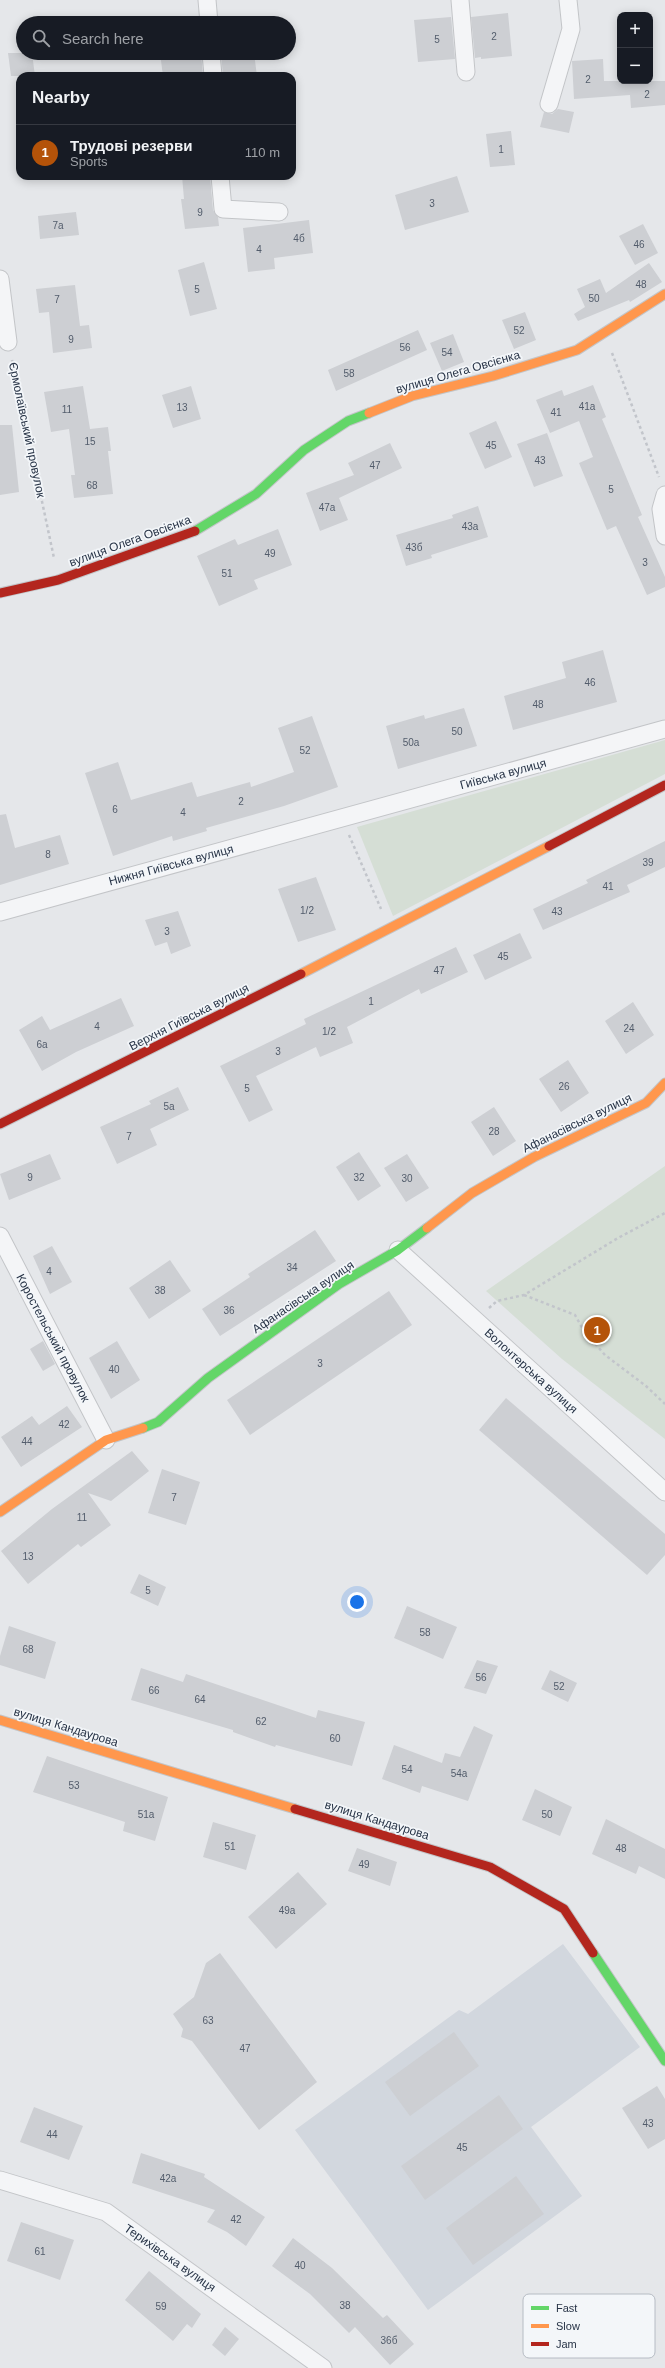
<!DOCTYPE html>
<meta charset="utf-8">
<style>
:root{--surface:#171b24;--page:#242831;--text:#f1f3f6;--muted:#9ea1a6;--line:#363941;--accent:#b45309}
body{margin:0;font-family:Arial,sans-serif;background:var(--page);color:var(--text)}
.controls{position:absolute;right:12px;top:12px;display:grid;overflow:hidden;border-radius:8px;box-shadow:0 2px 10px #0003}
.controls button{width:36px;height:36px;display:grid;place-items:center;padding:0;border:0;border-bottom:1px solid var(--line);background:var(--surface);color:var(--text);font:20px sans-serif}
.you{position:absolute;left:357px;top:1602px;width:14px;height:14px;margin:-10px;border:3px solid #fff;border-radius:50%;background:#1a73e8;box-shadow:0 0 0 6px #1a73e833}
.badge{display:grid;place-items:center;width:26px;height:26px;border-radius:50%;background:var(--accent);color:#fff;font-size:13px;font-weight:700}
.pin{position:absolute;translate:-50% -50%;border:2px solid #fff;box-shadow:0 1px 4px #0006}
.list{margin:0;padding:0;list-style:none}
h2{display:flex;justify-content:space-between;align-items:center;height:52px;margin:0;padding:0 16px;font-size:17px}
h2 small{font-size:13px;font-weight:400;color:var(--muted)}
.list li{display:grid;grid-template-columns:26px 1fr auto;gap:12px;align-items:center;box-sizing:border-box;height:56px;padding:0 16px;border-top:1px solid var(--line)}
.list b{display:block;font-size:15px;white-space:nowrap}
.list p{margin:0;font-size:13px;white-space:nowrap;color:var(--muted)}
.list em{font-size:13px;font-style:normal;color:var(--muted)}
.icon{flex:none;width:22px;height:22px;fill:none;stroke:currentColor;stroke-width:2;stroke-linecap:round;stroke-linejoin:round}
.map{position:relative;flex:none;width:665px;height:2368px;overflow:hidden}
.search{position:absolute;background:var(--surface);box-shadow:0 2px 10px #0003;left:16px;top:16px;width:280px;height:44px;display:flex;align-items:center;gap:10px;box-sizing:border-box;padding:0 14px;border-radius:22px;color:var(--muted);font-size:15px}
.panel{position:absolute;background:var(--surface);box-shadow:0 2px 10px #0003;left:16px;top:72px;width:280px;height:108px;border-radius:12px}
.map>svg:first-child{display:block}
.built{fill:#d2d7de}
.green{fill:#d5ded5}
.building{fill:#cdcfd3}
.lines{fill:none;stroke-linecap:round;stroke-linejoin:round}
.street-casing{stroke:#c3c5c8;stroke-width:19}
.fast-casing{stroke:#c3c5c8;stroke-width:11}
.slow-casing{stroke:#c3c5c8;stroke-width:11}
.jam-casing{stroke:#c3c5c8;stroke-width:11}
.path{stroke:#c2c5cb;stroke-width:2.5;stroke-dasharray:3 3;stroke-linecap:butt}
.street{stroke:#f4f5f7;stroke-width:17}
.fast{stroke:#63d668;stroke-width:9}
.slow{stroke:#ff974d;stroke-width:9}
.jam{stroke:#b3261e;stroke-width:9}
.labels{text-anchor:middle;stroke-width:3.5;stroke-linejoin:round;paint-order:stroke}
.number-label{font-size:10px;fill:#525c6b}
.street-label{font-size:12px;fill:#283447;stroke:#f3f6f9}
.key{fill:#f3f6f9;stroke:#b6bcc4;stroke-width:1}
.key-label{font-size:11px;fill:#283447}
</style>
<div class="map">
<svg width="665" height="2368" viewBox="0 0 665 2368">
<rect width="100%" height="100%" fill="#e5e7ea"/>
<!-- built -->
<path class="built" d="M563,1944L640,2047L531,2127L582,2196L428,2310L295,2130L459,2010L468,2014Z"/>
<!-- green -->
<g class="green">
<path d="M665,740V774L393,916L357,827Z"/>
<path d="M665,1166V1439L562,1359L486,1291Z"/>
</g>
<!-- building -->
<g class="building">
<path d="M508,13L512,56L481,59V57L475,58L471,17Z"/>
<path d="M451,17L455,59L418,62L414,20Z"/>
<path d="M8,53H32L35,76H11Z"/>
<path d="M160,53H201L203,76H163Z"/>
<path d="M221,53H254L257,76H223Z"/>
<path d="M603,59L604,81H665V105L631,108L630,95L574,99L572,61Z"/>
<path d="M558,109L574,112L569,133L540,127L544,112L552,114Z"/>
<path d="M511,131L515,165L490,167L486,134Z"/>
<path d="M182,176H210L213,210L218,217L219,226L185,229L181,199H184Z"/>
<path d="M457,176L469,212L405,230L395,195Z"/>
<path d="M76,212L79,235L40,239L38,216Z"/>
<path d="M309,220L313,253L274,258L275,269L248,272L243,228Z"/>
<path d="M643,224L658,253L635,265L619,236Z"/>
<path d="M204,262L217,309L190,316L178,270Z"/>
<path d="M649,263L662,282L630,302L629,300L578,321L574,314L585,307L577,289L600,279L606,293Z"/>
<path d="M75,285L80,326L89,325L92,348L53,353L49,312L39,313L36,289Z"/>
<path d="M525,312L536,340L514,349L502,320Z"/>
<path d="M418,330L427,350L336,391L328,370Z"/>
<path d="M453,334L464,362L442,371L430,343Z"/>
<path d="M593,385L606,417L602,419L642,515L638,517L665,577V587L647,595L616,526L607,530L579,463L593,457L579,421L550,433L536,400L562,390L564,396Z"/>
<path d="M83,386L90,429L108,427L111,451H108L113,494L74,498L71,475H75L69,429L51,432L44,392Z"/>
<path d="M191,386L201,419L173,428L162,395Z"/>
<path d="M496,421L512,457L485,469L469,433Z"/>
<path d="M0,425H12L19,492L0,495Z"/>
<path d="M547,433L563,476L534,487L517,444Z"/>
<path d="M390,443L402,468L339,498L348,520L320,531L306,493L354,475L348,463Z"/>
<path d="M478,506L488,537L431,555L432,558L406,566L396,535L453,518L452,515Z"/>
<path d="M278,529L292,565L254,580L258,589L219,606L197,556L235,539L238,545Z"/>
<path d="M603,650L617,702L513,730L504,696L566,678L562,662Z"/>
<path d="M464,708L477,746L398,769L386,726L424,715L425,719Z"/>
<path d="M312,716L338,787L284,806L206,828L207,831L173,841L172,836L113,856L85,773L118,762L131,800L192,782L197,797L250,782L251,787L294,772L278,728Z"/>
<path d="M6,814L15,848L60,835L69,864L0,885V815Z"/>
<path d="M665,841V867L627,885L630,892L543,930L533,909L588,883L586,880Z"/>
<path d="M316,877L336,930L298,942L278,889Z"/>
<path d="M178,911L191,946L171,954L167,942L155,946L145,920Z"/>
<path d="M520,933L532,958L485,980L473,955Z"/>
<path d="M456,947L468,972L421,994L419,989L347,1027L353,1043L320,1057L316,1047L256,1076L273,1110L249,1122L220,1066L306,1024L304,1019Z"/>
<path d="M121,998L134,1026L76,1052L42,1071L19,1030L42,1016L50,1030Z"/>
<path d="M633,1002L654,1035L626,1054L605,1021Z"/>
<path d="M568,1060L589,1093L561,1112L539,1079Z"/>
<path d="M178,1087L189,1110L150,1129L157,1145L117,1164L100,1127L151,1104L149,1101Z"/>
<path d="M494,1107L516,1141L493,1156L471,1122Z"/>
<path d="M359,1152L381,1186L358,1201L336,1167Z"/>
<path d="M50,1154L61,1179L9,1200L0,1174Z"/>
<path d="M407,1154L429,1188L406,1202L384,1168Z"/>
<path d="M315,1230L336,1261L220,1336L202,1309L250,1277L248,1274Z"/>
<path d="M52,1246L72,1282L50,1294L33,1256Z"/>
<path d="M170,1260L191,1291L149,1319L129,1288Z"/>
<path d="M389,1291L412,1325L250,1435L227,1400Z"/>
<path d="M43,1341L55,1364L43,1371L30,1349Z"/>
<path d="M117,1341L140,1380L111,1399L89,1358Z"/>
<path d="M506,1398L665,1534V1555L647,1575L479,1430Z"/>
<path d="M67,1406L82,1427L21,1467L1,1437L32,1416L39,1425Z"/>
<path d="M132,1451L149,1471L111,1501L88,1493L111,1525L81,1547L78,1544L28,1584L1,1551L52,1509Z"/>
<path d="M162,1469L200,1482L186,1525L148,1513Z"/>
<path d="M139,1574L166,1587L158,1606L130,1593Z"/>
<path d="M407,1606L457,1627L443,1659L394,1638Z"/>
<path d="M9,1626L56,1642L45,1679L0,1665V1656Z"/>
<path d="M477,1660L498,1666L486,1694L464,1688Z"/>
<path d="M141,1668L183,1682L186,1674L316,1718L318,1710L365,1722L352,1766L276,1745L275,1747L233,1732V1730L131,1700Z"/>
<path d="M550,1670L577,1683L568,1702L541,1689Z"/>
<path d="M474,1726L493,1735L468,1801L422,1786L420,1793L382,1779L394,1745L442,1763L445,1753L460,1757Z"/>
<path d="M47,1756L168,1797L155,1841L123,1831L125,1822L33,1792Z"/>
<path d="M535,1789L572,1807L560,1836L522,1820Z"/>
<path d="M606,1819L665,1849V1879L639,1866L636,1874L592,1854Z"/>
<path d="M213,1822L256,1835L246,1870L203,1857Z"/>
<path d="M357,1848L397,1862L390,1886L348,1871Z"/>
<path d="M298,1872L327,1904L276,1949L248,1917Z"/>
<path d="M220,1953L317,2082L259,2130L192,2041L181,2037L183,2029L173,2014L194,1997L206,1963Z"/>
<path d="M454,2032L479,2066L410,2116L385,2082Z"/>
<path d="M657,2086L665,2099V2139L648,2149L622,2108Z"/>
<path d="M499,2095L523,2129L425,2200L401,2166Z"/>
<path d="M34,2107L83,2126L69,2160L20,2142Z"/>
<path d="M141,2153L205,2174L204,2177L265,2217L246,2246L227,2232L207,2222L215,2210L132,2183Z"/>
<path d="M516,2176L544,2214L473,2265L446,2228Z"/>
<path d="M21,2222L74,2240L60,2280L7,2261Z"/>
<path d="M293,2238L332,2268L383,2318L387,2315L414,2344L390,2365L355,2327L349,2333L310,2294L272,2266Z"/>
<path d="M149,2271L201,2314L192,2328L187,2324L173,2341L125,2300Z"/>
<path d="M225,2327L239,2339L225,2356L212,2345Z"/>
</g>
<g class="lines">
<defs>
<g id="street">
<path d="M207,0L209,23"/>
<path d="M460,0L466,72"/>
<path d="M211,53L213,76"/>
<path d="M549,104L571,29L568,0"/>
<path d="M220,176L223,209L279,212"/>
<path d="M0,279L8,342"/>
<path d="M665,495L661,509L665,536"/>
<path d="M0,912L665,729"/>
<path d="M0,1236L106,1440"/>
<path d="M398,1250L665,1492"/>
<path d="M0,2180L106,2212L323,2368"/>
</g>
<g id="fast">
<path d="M195,531L256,494L304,450L348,421L369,413"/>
<path d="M143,1428L158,1422L208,1378L339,1284L398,1250L427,1228"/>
<path d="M593,1953L665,2061"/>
</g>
<g id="slow">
<path d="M369,413L412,396L493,376L577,350L665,294"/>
<path d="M301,974L549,846"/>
<path d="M427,1228L472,1193L534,1157L646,1103L665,1083"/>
<path d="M0,1512L106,1440L143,1428"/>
<path d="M0,1720L295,1809"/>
</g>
<g id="jam">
<path d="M0,593L58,580L195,531"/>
<path d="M549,846L665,785"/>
<path d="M0,1124L301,974"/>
<path d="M295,1809L490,1867L564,1909L593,1953"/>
</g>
</defs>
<!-- street casing -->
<use href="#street" class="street-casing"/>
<!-- fast casing -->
<use href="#fast" class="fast-casing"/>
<!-- slow casing -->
<use href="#slow" class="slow-casing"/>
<!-- jam casing -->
<use href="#jam" class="jam-casing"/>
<!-- path -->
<g class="path">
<path d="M612,353L659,477"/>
<path d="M12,360L54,558"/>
<path d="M349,835L381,909"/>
<path d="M524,1295L575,1315L584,1331L605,1355L646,1386L665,1404"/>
<path d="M489,1308L497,1301L524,1295L618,1238L665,1213"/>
</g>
<!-- street -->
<use href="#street" class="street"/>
<!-- fast -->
<use href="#fast" class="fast"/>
<!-- slow -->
<use href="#slow" class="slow"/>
<!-- jam -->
<use href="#jam" class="jam"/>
</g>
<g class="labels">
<!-- number labels -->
<g class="number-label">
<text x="494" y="40">2</text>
<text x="437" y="43">5</text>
<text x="588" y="83">2</text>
<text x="647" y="98">2</text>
<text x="501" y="153">1</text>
<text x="432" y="207">3</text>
<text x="200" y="216">9</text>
<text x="58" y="229">7а</text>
<text x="299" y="242">4б</text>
<text x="639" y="248">46</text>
<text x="259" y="253">4</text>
<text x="641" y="288">48</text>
<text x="197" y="293">5</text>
<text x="594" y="302">50</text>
<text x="57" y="303">7</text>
<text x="519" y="334">52</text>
<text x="71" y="343">9</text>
<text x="405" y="351">56</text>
<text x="447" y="356">54</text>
<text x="349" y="377">58</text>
<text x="587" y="410">41а</text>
<text x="182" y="411">13</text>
<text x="67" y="413">11</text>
<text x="556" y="416">41</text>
<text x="90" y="445">15</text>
<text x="491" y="449">45</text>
<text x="540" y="464">43</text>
<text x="375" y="469">47</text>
<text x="92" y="489">68</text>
<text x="611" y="493">5</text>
<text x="327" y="511">47а</text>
<text x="470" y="530">43а</text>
<text x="414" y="551">43б</text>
<text x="270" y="557">49</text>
<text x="645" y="566">3</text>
<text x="227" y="577">51</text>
<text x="590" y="686">46</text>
<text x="538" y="708">48</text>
<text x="457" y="735">50</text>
<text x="411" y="746">50а</text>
<text x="305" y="754">52</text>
<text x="241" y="805">2</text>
<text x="115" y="813">6</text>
<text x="183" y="816">4</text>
<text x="48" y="858">8</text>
<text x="648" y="866">39</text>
<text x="608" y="890">41</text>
<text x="307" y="914">1/2</text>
<text x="557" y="915">43</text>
<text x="167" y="935">3</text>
<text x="503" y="960">45</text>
<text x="439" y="974">47</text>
<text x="371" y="1005">1</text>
<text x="97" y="1030">4</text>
<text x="629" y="1032">24</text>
<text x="329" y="1035">1/2</text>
<text x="42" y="1048">6а</text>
<text x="278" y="1055">3</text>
<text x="564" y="1090">26</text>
<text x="247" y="1092">5</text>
<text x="169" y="1110">5а</text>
<text x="494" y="1135">28</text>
<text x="129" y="1140">7</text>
<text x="30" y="1181">9</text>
<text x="359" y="1181">32</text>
<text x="407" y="1182">30</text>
<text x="292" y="1271">34</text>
<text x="49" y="1275">4</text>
<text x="160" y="1294">38</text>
<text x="229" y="1314">36</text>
<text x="320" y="1367">3</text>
<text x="114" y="1373">40</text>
<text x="64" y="1428">42</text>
<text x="27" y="1445">44</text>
<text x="174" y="1501">7</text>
<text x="82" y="1521">11</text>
<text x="28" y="1560">13</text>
<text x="148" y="1594">5</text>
<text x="425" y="1636">58</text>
<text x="28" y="1653">68</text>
<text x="481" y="1681">56</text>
<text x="559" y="1690">52</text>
<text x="154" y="1694">66</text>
<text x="200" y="1703">64</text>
<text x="261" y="1725">62</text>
<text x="335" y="1742">60</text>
<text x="407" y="1773">54</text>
<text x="459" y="1777">54а</text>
<text x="74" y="1789">53</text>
<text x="146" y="1818">51а</text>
<text x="547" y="1818">50</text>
<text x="230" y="1850">51</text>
<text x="621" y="1852">48</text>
<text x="364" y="1868">49</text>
<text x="287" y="1914">49а</text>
<text x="208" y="2024">63</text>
<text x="245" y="2052">47</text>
<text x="648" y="2127">43</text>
<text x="52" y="2138">44</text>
<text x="462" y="2151">45</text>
<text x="168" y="2182">42а</text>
<text x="236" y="2223">42</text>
<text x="40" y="2255">61</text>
<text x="300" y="2269">40</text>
<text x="345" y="2309">38</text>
<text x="161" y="2310">59</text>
<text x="389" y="2344">36б</text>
</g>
<!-- street labels -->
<g class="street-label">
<text transform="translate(458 372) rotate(-16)" y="4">вулиця Олега Овсієнка</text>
<text transform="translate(27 430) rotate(78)" y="4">Єрмолаївський провулок</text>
<text transform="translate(130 541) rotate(-20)" y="4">вулиця Олега Овсієнка</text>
<text transform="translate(503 774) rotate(-15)" y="4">Гиївська вулиця</text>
<text transform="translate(171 865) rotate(-15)" y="4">Нижня Гиївська вулиця</text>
<text transform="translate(189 1017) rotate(-27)" y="4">Верхня Гиївська вулиця</text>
<text transform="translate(577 1123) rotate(-26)" y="4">Афанасівська вулиця</text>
<text transform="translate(303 1297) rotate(-34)" y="4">Афанасівська вулиця</text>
<text transform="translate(53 1338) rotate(62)" y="4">Коростельський провулок</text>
<text transform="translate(531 1371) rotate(42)" y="4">Волонтерська вулиця</text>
<text transform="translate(66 1727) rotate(17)" y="4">вулиця Кандаурова</text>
<text transform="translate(377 1820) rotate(17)" y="4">вулиця Кандаурова</text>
<text transform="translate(170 2258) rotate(35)" y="4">Терихівська вулиця</text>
</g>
</g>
<!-- legend -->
<rect x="523" y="2294" width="132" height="64" rx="6" class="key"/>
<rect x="531" y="2306" width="18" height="4" fill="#63d668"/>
<rect x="531" y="2324" width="18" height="4" fill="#ff974d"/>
<rect x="531" y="2342" width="18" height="4" fill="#b3261e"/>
<g class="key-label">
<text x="556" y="2312">Fast</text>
<text x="556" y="2330">Slow</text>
<text x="556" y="2348">Jam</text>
</g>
</svg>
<div class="controls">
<button>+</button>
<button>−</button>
</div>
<div class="you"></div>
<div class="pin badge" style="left:597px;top:1330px">1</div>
<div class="search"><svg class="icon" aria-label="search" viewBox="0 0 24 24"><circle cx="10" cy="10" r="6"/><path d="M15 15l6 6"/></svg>Search here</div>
<section class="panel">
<h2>Nearby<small></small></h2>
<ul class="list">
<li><span class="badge">1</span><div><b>Трудові резерви</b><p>Sports</p></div><em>110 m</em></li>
</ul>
</section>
</div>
